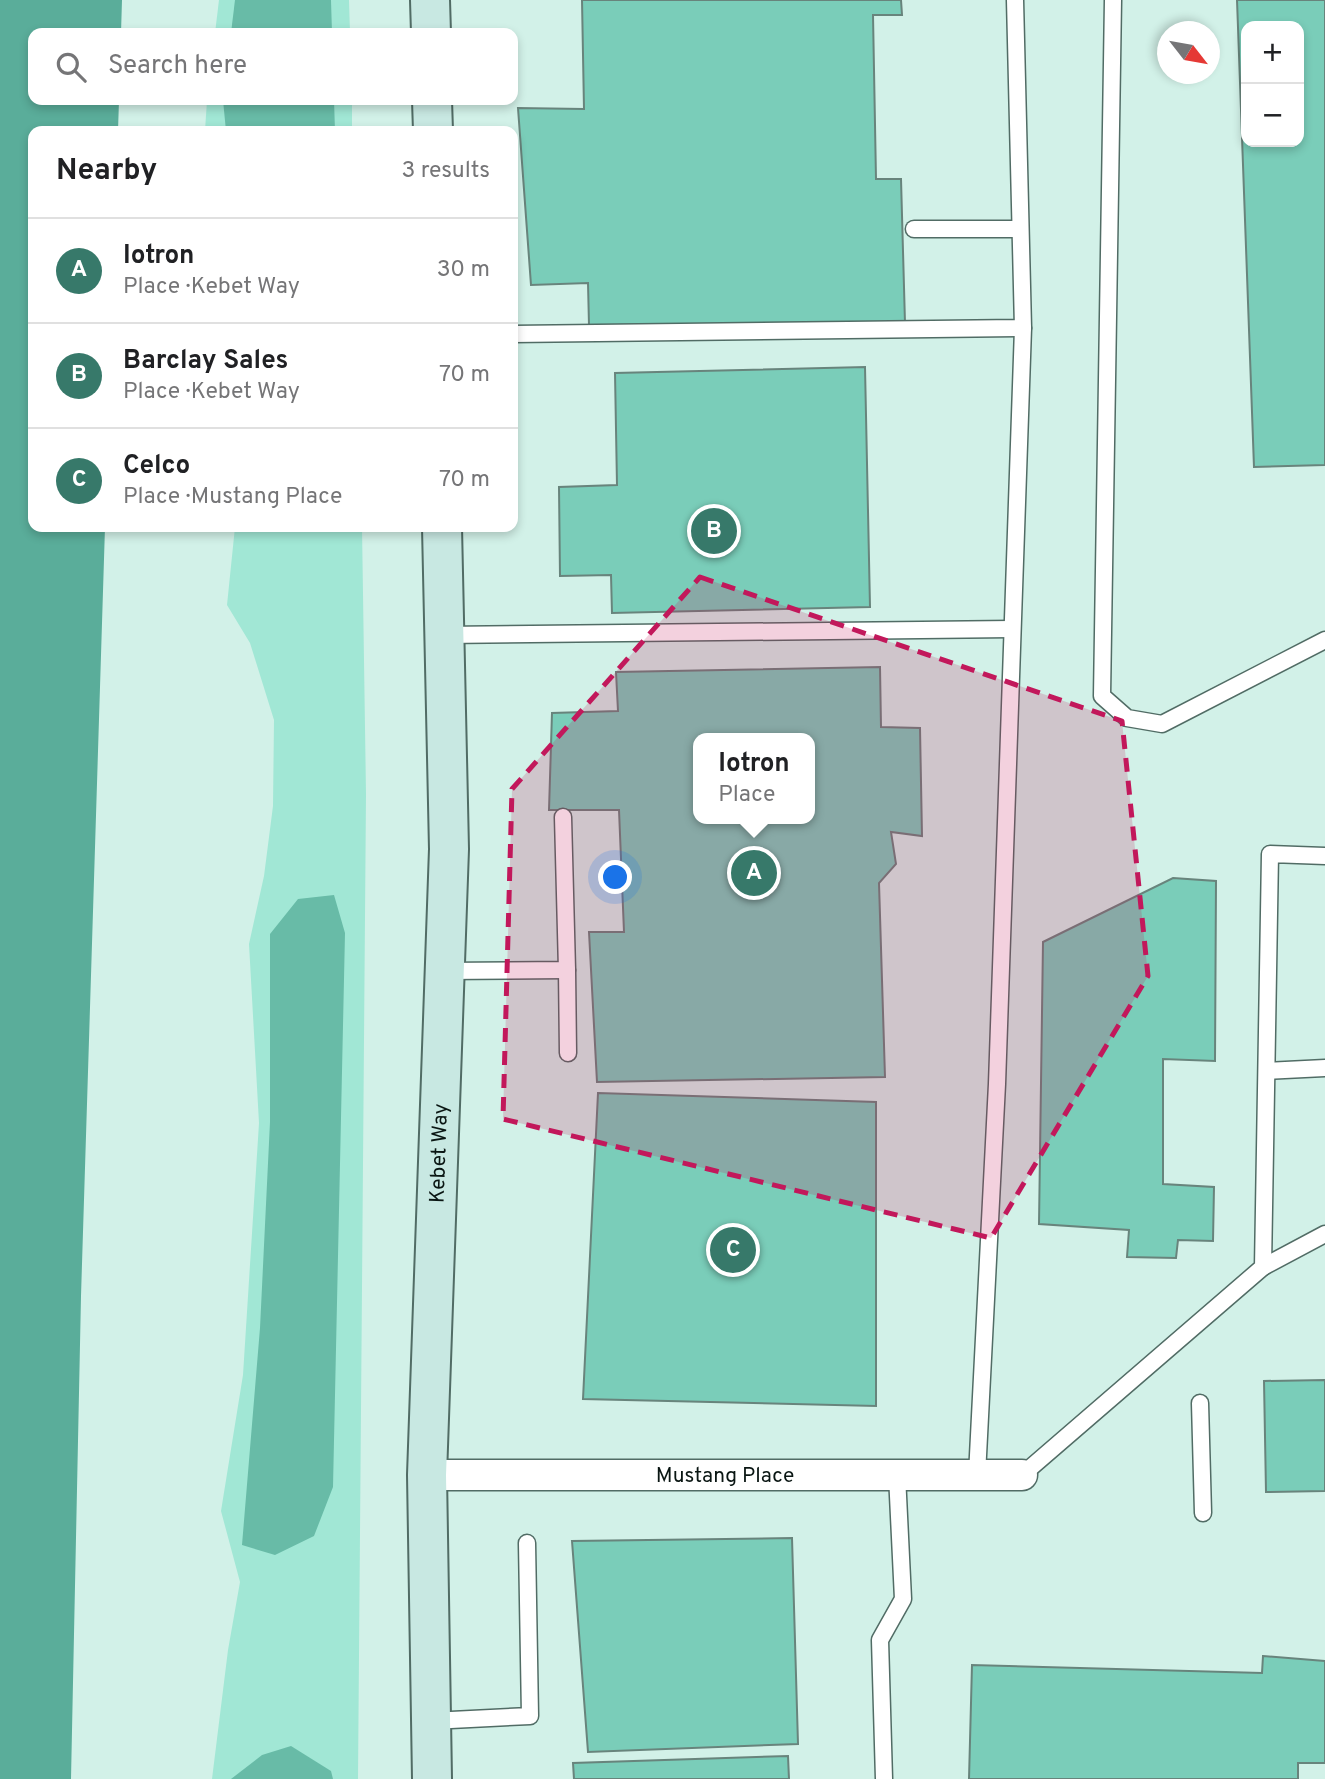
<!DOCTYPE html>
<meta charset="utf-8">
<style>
:root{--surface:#fff;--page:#f2f2f2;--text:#202124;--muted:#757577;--line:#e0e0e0;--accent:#37796a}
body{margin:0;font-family:Overpass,sans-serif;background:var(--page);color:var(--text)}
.controls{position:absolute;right:21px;top:21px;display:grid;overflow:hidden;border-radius:14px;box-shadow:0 4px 10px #0003}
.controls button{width:63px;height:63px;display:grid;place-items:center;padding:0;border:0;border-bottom:2px solid var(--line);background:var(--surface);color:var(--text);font:35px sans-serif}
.compass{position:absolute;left:1157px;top:21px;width:63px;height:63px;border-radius:50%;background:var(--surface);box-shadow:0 4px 10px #0003;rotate:121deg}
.you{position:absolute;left:616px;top:878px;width:24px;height:24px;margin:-18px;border:5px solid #fff;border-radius:50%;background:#1a73e8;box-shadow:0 0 0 10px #1a73e833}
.badge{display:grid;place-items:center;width:46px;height:46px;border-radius:50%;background:var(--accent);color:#fff;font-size:23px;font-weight:700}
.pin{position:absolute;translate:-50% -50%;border:4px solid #fff;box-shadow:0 2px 7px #0006}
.popup{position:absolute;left:693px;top:733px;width:122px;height:91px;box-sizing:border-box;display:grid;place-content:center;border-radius:14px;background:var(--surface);filter:drop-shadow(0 2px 5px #0005);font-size:23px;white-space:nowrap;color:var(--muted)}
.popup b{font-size:26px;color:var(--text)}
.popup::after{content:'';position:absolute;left:50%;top:100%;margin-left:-14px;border:14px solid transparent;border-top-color:var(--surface)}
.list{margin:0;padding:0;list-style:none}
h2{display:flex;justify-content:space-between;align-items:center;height:91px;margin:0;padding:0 28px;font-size:30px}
h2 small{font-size:23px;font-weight:400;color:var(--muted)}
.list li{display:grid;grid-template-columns:46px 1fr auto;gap:21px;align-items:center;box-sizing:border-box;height:105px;padding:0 28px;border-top:2px solid var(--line)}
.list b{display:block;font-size:26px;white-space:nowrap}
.list p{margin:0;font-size:23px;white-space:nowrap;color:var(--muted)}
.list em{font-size:23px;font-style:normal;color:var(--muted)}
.icon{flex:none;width:38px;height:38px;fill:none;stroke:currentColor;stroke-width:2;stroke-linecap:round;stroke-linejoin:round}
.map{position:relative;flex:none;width:1325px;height:1779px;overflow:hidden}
.search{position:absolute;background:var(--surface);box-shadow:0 4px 10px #0003;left:28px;top:28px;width:490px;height:77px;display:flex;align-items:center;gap:18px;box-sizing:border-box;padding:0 24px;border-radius:14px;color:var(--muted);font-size:26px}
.panel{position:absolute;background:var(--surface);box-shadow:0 4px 10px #0003;left:28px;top:126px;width:490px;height:406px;border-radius:14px}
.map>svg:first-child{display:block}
.green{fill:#a1e7d5}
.forest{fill:#68bba7}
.water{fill:#5aad9a}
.building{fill:#7acdb9;stroke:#68847c;stroke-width:2;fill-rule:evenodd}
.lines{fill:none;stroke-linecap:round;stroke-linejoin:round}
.lane-casing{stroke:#516c65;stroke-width:19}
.street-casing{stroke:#516c65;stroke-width:33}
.secondary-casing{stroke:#516c65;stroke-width:42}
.lane{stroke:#fff;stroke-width:16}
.street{stroke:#fff;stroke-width:30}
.secondary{stroke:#c8e8e2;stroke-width:38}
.marked{fill:#c2185b;fill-opacity:0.2;stroke:#c2185b;stroke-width:5;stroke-dasharray:14 9;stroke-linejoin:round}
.labels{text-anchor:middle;stroke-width:5;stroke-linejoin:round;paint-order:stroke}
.street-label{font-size:21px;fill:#0a1613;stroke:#fff}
</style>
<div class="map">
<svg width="1325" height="1779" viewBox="0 0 1325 1779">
<rect width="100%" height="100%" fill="#d2f1e8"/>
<!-- green -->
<g class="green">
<path d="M219,0H349L350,33H215Z"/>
<path d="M207,100H352V131H205Z"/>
<path d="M235,527H362L366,794L358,1779H212L228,1650L240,1582L221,1511L243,1375L259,1123L249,944L264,876L273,806L274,720L250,643L227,605Z"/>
</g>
<!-- forest -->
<g class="forest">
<path d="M235,0H331L332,33H231Z"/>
<path d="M223,100H334L335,131H226Z"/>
<path d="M334,895L345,933L333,1487L314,1536L275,1555L242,1545L260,1328L270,1122V934L298,899Z"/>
<path d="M291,1746L331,1771L333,1779H231L262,1755Z"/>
</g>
<!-- water -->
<path class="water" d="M0,0H122L121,33H33V100H119L118,131H33V527H105L81,1296L71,1779H0Z"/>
<!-- building -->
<g class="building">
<path d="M582,0H901L902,15H873L876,179H901L905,323L589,325L588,283L531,285L518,108L584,109Z"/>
<path d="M1237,0H1325V465L1254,467ZM1246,26H1299V142H1246Z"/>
<path d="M865,367L870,607L612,613L611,575L560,576L559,487L617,485L615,373Z"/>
<path d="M880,667L881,727L920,728L922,836L891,832L896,864L879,883L885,1077L597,1082L589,932H624L619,810H549L552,713L618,711L616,672ZM698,738H810V819H698Z"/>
<path d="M1173,878L1216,881L1215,1061L1163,1059V1184L1214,1187L1213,1241L1178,1240L1176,1258L1127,1257L1129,1230L1039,1224L1043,942Z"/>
<path d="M598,1093L876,1102V1406L583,1399Z"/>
<path d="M1325,1380V1491L1266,1492L1264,1381Z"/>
<path d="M792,1538L798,1744L588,1752L572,1541Z"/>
<path d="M1263,1656L1325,1661V1763H1298V1779H969L972,1665L1262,1673Z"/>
<path d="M788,1756L789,1779H574L573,1763Z"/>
</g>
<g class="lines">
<defs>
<g id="lane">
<path d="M1113,0L1102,696L1127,718L1162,724L1325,640"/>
<path d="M914,229H1019"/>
<path d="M513,334L1023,328L1015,0"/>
<path d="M444,635L1012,629"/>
<path d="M567,970L568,1053"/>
<path d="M444,971L567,970L563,817"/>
<path d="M1267,1071L1325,1068"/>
<path d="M1263,1267L1325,1234"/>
<path d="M1200,1403L1203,1513"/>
<path d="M977,1475L997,1084L1023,328"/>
<path d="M1022,1475L1263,1267L1270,854L1325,856"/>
<path d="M431,1721L530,1716L527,1543"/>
<path d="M884,1779L880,1640L903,1599L897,1475"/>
</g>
<g id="street">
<path id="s1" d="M427,1475H1022"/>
</g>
<g id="secondary">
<path d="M430,0L431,33"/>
<path d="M432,100L433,131"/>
<path id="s2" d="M432,1779L427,1475L449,849L442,527"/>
</g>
</defs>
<!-- lane casing -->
<use href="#lane" class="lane-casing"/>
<!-- street casing -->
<use href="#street" class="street-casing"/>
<!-- secondary casing -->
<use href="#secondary" class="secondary-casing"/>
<!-- lane -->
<use href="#lane" class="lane"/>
<!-- street -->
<use href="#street" class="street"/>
<!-- secondary -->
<use href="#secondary" class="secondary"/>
</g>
<!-- marked area -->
<path class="marked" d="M700,577L1122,721L1148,976L991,1238L503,1119L512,789Z"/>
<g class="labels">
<!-- street labels -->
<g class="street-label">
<text dy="7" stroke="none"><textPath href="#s2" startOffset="626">Kebet Way</textPath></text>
<text dy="7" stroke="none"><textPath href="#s1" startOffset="298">Mustang Place</textPath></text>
</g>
</g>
</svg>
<div class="controls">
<button>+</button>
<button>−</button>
</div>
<svg class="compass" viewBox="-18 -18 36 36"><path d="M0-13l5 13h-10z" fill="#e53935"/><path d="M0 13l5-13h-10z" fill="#757577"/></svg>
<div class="you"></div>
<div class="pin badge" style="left:754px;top:873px">A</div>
<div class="popup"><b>Iotron</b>Place</div>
<div class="pin badge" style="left:714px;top:531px">B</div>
<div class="pin badge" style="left:733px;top:1250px">C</div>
<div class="search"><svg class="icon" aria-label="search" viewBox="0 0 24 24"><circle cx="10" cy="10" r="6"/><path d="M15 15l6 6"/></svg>Search here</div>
<section class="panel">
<h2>Nearby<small>3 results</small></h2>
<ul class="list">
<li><span class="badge">A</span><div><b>Iotron</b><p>Place · Kebet Way</p></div><em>30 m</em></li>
<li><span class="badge">B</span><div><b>Barclay Sales</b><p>Place · Kebet Way</p></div><em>70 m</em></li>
<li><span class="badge">C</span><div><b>Celco</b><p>Place · Mustang Place</p></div><em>70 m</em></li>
</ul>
</section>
</div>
